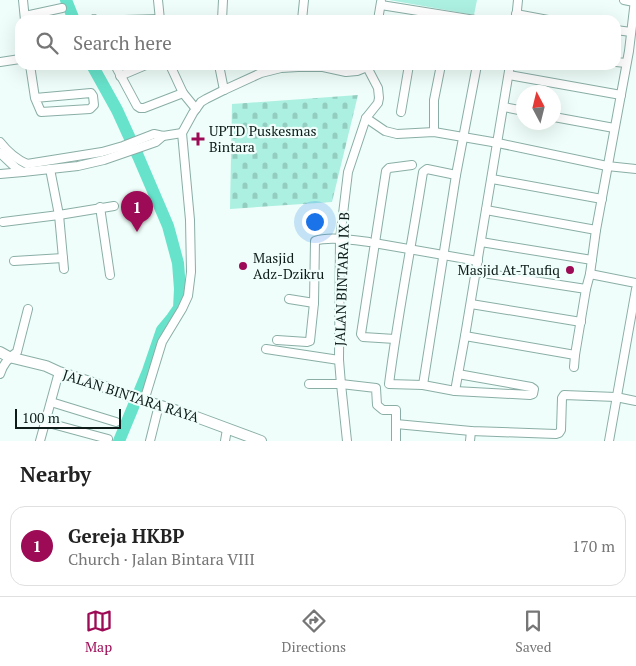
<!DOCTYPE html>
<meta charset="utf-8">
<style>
:root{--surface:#fff;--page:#f2f2f2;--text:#222;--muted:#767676;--line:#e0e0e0;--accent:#9d0a55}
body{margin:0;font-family:"PT Serif",serif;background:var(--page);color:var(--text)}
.compass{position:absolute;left:516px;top:85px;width:45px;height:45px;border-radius:50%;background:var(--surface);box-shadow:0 5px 20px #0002;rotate:353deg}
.scale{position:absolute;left:15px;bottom:12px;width:106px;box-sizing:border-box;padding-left:5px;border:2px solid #0e1c19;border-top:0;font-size:14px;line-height:18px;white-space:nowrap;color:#0e1c19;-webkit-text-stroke:4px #effefa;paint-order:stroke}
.you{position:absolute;left:314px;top:221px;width:18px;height:18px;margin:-12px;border:4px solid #fff;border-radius:50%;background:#1a73e8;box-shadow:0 0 0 8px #1a73e833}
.badge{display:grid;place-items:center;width:32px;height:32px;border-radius:50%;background:var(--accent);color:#fff;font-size:16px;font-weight:700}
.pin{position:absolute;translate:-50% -41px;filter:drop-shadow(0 1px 2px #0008)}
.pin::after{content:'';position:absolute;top:26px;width:18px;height:15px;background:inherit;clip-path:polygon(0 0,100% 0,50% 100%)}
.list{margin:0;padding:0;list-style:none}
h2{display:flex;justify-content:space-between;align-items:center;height:65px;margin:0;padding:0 20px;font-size:21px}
h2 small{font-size:16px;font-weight:400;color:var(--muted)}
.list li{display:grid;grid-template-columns:32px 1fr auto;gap:15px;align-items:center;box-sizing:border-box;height:80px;margin:0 10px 10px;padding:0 10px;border:1px solid var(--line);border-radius:15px}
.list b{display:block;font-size:19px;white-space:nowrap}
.list p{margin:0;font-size:16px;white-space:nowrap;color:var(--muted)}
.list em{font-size:16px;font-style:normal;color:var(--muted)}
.icon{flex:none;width:28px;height:28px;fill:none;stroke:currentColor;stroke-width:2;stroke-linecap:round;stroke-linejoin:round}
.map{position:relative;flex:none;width:636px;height:441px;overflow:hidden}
.search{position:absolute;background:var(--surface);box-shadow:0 5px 20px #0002;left:15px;right:15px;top:15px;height:55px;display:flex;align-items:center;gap:12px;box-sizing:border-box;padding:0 18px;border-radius:15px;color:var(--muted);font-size:19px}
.sheet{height:155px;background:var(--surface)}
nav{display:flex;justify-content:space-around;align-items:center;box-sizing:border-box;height:70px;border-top:1px solid var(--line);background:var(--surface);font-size:14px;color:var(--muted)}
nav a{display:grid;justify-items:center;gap:2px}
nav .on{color:var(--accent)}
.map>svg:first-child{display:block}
.green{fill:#acf0e1}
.cemetery{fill:url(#cemetery-stones)}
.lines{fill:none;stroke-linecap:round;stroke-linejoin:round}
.river{stroke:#67e3cb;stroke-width:12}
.minor-casing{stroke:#8aaea6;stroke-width:10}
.major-casing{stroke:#8aaea6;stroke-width:12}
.minor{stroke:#fff;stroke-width:8}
.major{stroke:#fff;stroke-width:10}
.poi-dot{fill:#9d0a55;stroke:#effefa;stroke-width:2}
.labels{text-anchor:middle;stroke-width:4.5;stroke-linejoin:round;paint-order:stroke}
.poi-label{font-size:14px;fill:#0e1c19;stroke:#effefa;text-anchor:start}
.street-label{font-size:14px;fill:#0e1c19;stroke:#effefa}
</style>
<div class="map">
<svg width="636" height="441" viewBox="0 0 636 441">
<defs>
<pattern id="cemetery-stones" width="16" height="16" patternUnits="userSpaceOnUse" patternTransform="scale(1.25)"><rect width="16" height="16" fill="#acf0e1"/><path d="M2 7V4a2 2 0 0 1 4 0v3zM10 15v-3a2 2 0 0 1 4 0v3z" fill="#93cdc0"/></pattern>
</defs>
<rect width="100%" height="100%" fill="#effefa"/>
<!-- green -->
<path class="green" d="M389,0H477L474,15Z"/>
<!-- cemetery -->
<path class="cemetery" d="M358,95L332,202L230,209L232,104Z"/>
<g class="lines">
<!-- river -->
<g class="river">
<path d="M66,0L74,20"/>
<path d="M92,65L117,110L138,156L168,226L178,263L180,289L179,308L172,318L162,330L148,371L119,441"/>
</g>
<defs>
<g id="minor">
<path d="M23,0L25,20"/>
<path d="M158,0L160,20"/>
<path d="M624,0L634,2"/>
<path d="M381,5L475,20"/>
<path d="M516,14L548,20"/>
<path d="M25,16L62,8"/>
<path d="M94,19L95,20"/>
<path d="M124,20L160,19"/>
<path d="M222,20L223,0"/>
<path d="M302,20L304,0"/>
<path d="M378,20L381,2"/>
<path d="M516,20L518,0"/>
<path d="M616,30L631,32"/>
<path d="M0,62L20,59"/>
<path d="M616,62L626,63"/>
<path d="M30,65L35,98L41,112L90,109L94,105L93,96L91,93L35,98"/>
<path d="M115,65L137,106L140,108H144L183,93"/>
<path d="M170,65L183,93L196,109"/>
<path d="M219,65L224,90"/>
<path d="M509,75L621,95"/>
<path d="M120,76L146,65"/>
<path d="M504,107L524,111"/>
<path d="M401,112L409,65"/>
<path d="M554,117L614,128"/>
<path d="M366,118L385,131L397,134L434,132L498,143L607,166L636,169"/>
<path d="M434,132V100L441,65"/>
<path d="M0,142C7,151 16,159 27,164L102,152L123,146L154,134L163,136L182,133"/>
<path d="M0,153L16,168L23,172L78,166L104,160L156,142L163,136"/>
<path d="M50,169L59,215L64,269"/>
<path d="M0,174L23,172"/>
<path d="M456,175L427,169L423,172C412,243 398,313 389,384L423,385L455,391L530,395L533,394L534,389L531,387L458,374"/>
<path d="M492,179L602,199"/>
<path d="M100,207L110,275"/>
<path d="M486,210L596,230"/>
<path d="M3,222L59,215L114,206"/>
<path d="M481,242L592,260"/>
<path d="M374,243L478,261"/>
<path d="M14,261L63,258"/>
<path d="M476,272L586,289"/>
<path d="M590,274L636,283"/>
<path d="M289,299L314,303"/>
<path d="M471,304L581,322"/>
<path d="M465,336L575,355"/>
<path d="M395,339L363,337L361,334L386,171L389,168L412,165"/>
<path d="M277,340L307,342L310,341L314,303L315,241C329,236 354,240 369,242"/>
<path d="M266,349L339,360"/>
<path d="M574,367L575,355L586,289L590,274L596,230L629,51L635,0"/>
<path d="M0,374C3,364 8,358 17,352L28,309"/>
<path d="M309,384H341L376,388L377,405L383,410H396V441"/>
<path d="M423,385L456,175L477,65"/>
<path d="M455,391L465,336L510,65"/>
<path d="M144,401L162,342L182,309L188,296L191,272L190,220L182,133L193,113L201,102L206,99L224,90L261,73L281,68L298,67H323L346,72L357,71L367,67L368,65"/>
<path d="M51,402L116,422"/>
<path d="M45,422L108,439"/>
<path d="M396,424L471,431L556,434L559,433L561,430L562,398L564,395L616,397L636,401"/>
<path d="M40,441L59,372"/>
<path d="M150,441L159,405"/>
<path d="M225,441L227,429"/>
<path d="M347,441L341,384L339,360L340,239L348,172L366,118L378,103L379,98L378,88L367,67"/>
<path d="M470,441L471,431"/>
<path d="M609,441L636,289"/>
</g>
<path id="major" d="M0,352L9,357L46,366L59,372L105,387L138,399L191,415L261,441"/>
</defs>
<!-- minor casing -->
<use href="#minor" class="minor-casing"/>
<!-- major casing -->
<use href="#major" class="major-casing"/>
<!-- minor -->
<use href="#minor" class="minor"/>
<!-- major -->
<use href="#major" class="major"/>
</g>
<!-- markers -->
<g class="poi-dot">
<path d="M195.5 131.5h5v5h5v5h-5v5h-5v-5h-5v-5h5z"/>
<circle cx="243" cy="266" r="5"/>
<circle cx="570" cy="270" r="5"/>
</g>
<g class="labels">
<!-- poi labels -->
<g class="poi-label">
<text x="209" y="136">UPTD Puskesmas<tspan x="209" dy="16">Bintara</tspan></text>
<text x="253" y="263">Masjid<tspan x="253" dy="16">Adz-Dzikru</tspan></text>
<text x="560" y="275" text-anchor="end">Masjid At-Taufiq</text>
</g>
<!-- street labels -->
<g class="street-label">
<text transform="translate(342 279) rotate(-88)" y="5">JALAN BINTARA IX B</text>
<text transform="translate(131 396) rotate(18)" y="5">JALAN BINTARA RAYA</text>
</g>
</g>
</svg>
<svg class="compass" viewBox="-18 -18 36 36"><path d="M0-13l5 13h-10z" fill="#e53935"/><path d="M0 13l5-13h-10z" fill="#767676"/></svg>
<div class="scale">100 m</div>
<div class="you"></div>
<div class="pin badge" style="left:137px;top:232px">1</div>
<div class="search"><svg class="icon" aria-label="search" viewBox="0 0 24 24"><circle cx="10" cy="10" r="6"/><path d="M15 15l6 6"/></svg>Search here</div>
</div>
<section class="sheet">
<h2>Nearby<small></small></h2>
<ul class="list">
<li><span class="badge">1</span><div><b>Gereja HKBP</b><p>Church · Jalan Bintara VIII</p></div><em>170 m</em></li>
</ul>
</section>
<nav>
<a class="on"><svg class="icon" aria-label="map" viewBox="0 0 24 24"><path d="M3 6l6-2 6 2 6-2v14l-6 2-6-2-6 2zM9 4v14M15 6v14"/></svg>Map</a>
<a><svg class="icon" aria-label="directions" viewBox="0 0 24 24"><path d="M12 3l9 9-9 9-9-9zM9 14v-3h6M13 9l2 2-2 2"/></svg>Directions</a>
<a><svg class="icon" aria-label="saved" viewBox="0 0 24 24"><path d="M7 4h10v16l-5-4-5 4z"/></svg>Saved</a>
</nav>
